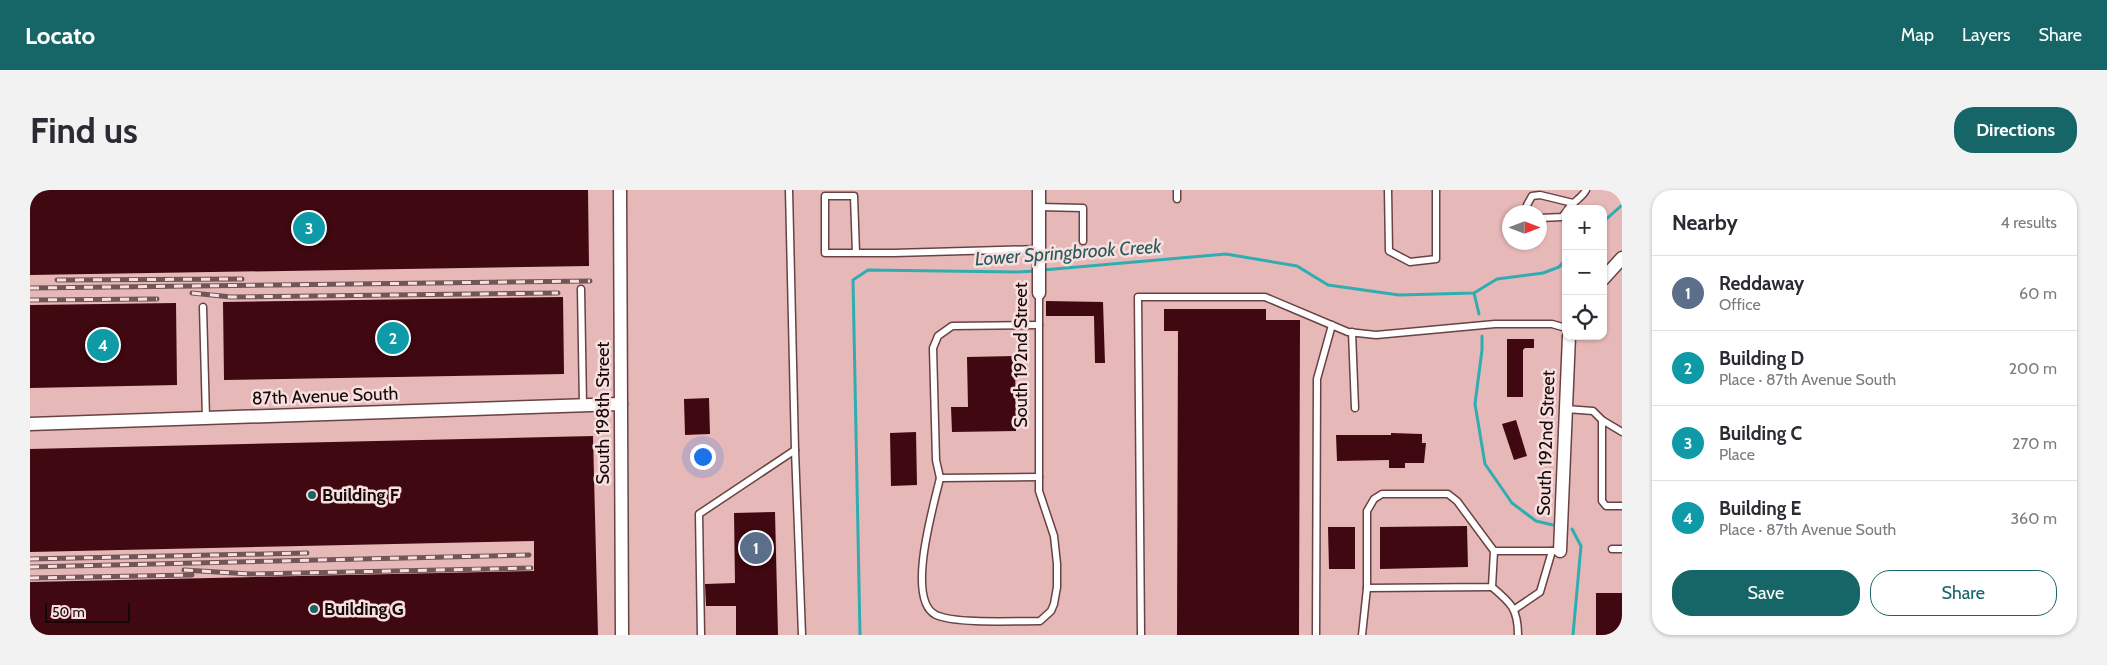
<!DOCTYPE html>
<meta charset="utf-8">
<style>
:root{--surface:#fff;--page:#f2f2f3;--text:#2b2b33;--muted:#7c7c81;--line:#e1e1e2;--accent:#166567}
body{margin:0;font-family:Cabin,sans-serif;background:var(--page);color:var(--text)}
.controls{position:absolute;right:15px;top:15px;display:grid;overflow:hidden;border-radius:10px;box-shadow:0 1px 4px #0004}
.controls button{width:45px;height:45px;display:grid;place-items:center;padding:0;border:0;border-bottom:1px solid var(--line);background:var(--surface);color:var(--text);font:25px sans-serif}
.compass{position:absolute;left:1472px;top:15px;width:45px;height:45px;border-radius:50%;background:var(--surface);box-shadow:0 1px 4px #0004;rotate:90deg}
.scale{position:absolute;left:15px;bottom:12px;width:85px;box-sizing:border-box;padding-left:5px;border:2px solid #160708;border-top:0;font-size:14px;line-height:18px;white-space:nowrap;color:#160708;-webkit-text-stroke:4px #f7dfdf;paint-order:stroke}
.you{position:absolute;left:672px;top:266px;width:18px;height:18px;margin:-12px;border:4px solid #fff;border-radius:50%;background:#1a73e8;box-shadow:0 0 0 8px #1a73e833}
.badge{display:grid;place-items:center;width:32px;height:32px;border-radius:50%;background:var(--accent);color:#fff;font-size:16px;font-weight:700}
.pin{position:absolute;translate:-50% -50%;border:2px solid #fff;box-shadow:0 1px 5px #0006}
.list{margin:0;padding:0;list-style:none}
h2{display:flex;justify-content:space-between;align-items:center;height:65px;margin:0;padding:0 20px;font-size:21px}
h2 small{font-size:16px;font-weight:400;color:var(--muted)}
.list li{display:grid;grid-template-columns:32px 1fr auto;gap:15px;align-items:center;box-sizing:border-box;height:75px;padding:0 20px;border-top:1px solid var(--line)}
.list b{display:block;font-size:19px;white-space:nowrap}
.list p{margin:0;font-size:16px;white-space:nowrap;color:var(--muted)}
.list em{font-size:16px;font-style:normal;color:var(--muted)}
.actions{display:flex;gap:10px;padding:15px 20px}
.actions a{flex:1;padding:11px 0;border:1px solid var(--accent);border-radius:20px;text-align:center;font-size:18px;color:var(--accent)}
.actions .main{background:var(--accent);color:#fff}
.icon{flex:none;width:28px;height:28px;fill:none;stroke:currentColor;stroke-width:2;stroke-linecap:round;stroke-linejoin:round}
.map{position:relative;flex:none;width:1592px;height:445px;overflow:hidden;border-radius:20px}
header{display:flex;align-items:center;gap:30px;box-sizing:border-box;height:70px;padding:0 25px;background:var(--accent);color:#fff}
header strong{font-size:24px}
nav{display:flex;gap:28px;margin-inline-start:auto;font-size:18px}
.intro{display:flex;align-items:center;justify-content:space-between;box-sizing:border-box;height:120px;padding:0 30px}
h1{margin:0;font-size:35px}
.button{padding:12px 22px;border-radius:20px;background:var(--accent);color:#fff;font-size:18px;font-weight:700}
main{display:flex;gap:30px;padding:0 30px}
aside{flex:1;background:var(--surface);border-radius:20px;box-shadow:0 1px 4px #0004}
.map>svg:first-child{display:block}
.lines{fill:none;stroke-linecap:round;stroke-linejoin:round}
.stream{stroke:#30adb0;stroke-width:3}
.building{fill:#400811}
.service-casing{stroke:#694243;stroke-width:9}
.minor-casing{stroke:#694243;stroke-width:15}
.service{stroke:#fff;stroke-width:6}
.minor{stroke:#fff;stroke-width:12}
.rail-casing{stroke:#725556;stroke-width:5}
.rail{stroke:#f7dfdf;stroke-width:3;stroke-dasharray:9;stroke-linecap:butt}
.poi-dot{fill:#166567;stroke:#f7dfdf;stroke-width:2}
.labels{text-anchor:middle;stroke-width:5;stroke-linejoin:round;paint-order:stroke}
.street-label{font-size:18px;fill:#160708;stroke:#f7dfdf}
.poi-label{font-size:18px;font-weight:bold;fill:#160708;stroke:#f7dfdf;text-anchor:start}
.water-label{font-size:19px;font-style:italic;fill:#285a5b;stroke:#f7dfdf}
</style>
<header>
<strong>Locato</strong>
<nav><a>Map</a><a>Layers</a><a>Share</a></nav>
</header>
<div class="intro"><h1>Find us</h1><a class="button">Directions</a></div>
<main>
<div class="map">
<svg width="1592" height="445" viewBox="0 0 1592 445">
<rect width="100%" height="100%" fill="#e7b8b8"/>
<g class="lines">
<!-- stream -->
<g class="stream">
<path d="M1573,32L1592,15"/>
<path d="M1013,80L1196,64L1267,76L1298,95L1369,105L1444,103L1467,89L1513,83L1529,77L1536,69"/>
<path d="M1444,103L1449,124"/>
<path d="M1452,146V160L1445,214L1455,274L1482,313L1506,331L1523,335"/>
<path d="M1542,339L1551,356L1543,445"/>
<path d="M830,445L823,90L838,80L987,82L1007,81"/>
</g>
</g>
<!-- building -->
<g class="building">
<path d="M0,0H558L559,76L0,85Z"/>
<path d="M533,107L534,184L194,190L193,112Z"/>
<path d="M1016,111L1073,112L1075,173H1065L1064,126H1016Z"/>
<path d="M146,113L147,195L0,198V115Z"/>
<path d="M1134,119H1236V130H1270L1269,445H1147L1148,141H1134Z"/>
<path d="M1477,149H1504V158H1495L1493,160V207H1477Z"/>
<path d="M985,166L986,241L922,242L921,217H938L937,167Z"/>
<path d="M679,208L680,244L655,245L654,209Z"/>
<path d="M1486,230L1497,266L1484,270L1472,234Z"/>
<path d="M886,242L887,295L861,296L860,243Z"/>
<path d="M1361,243L1392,244V253H1396L1394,273H1375V278H1359V270L1307,271L1306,245H1361Z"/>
<path d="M563,246L568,445H0V392L504,381V351L0,362V259Z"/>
<path d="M745,322L748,445H706V416H676L675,394L705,393L704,323Z"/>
<path d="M1437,336L1438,377L1350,379V337Z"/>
<path d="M1298,337H1325V379H1299Z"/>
<rect x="1566" y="403" width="26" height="42"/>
</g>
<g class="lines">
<defs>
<g id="service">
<path d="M759,0L765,260L772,445"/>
<path d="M1147,0V9"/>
<path d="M1358,0L1359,61L1380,72L1406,69V0"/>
<path d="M1009,17L1053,18V51"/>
<path d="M1538,19C1544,11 1552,8 1556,0"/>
<path d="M1498,22L1497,15L1502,6L1510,5L1543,13"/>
<path d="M1510,28L1532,27L1536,22"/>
<path d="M826,63L824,6H795V63H864L1009,59"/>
<path d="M551,99L553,215"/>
<path d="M173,117L176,228"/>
<path d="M1322,142L1325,218"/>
<path d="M1536,219L1563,221L1572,230V311L1576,316H1592"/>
<path d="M1572,230L1592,242"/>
<path d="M1009,287L910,288L906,270L903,158L908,146L922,136L1009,135"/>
<path d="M910,288C904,315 875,410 906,425C926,434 985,431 1010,431L1021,421L1024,414L1027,397V374L1024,346L1009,301V103"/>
<path d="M1582,359H1592"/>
<path d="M1464,361L1462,397L1337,398V321L1344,309L1352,304H1418L1427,311L1464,361H1530"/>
<path d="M1462,397C1481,413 1488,419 1488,445"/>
<path d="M1485,419L1510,402L1522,361"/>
<path d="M671,445L669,324L765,260"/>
<path d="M1111,445L1108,107H1235L1318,142L1346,145L1465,134H1522L1536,138"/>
<path d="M1286,445L1287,189L1302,135"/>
<path d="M1332,445L1337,398"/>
</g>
<g id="minor">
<path d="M590,0L592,445"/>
<path d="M1009,0V103"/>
<path d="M1573,89L1592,68"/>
<path d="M0,234L591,214"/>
<path d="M1530,361L1539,146"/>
</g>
</defs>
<!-- service casing -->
<use href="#service" class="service-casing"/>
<!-- minor casing -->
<use href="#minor" class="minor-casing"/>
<!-- service -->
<use href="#service" class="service"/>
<!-- minor -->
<use href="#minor" class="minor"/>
<defs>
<g id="rail">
<path d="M27,90L212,89"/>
<path d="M0,98L560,91"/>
<path d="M162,103L201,107L528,103"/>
<path d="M0,110L127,109"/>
<path d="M0,369L277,363"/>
<path d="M0,377L499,365"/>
<path d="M154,380L220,384L501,378"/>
<path d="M0,388L162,385"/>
</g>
</defs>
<!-- rail casing -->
<use href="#rail" class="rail-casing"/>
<!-- rail -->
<use href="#rail" class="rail"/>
</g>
<!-- markers -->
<g class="poi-dot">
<circle cx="282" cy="305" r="5"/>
<circle cx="284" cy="419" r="5"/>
</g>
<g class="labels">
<!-- street labels -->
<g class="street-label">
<text transform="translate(991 165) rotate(-90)" y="6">South 192nd Street</text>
<text transform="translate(295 206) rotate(-2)" y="6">87th Avenue South</text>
<text transform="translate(573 223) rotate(-90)" y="6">South 198th Street</text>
<text transform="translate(1516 253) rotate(-88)" y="6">South 192nd Street</text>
</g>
<!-- poi labels -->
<g class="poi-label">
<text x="292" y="311">Building F</text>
<text x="294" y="425">Building G</text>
</g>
<!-- water labels -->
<g class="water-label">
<text transform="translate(1038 62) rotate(-4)" y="7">Lower Springbrook Creek</text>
</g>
</g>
</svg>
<div class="controls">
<button>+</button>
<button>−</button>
<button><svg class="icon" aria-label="locate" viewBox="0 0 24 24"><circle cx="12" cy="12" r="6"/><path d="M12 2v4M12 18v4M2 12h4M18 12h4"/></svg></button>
</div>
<svg class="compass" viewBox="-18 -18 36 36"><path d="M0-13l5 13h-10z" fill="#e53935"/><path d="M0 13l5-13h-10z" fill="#7c7c81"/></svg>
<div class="scale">50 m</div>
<div class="you"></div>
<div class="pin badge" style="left:726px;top:358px;background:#5c6f8a">1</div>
<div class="pin badge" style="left:363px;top:148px;background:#0f9aa8">2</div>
<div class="pin badge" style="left:279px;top:38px;background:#0f9aa8">3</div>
<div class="pin badge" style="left:73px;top:155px;background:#0f9aa8">4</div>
</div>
<aside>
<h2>Nearby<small>4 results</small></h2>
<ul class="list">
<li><span class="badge" style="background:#5c6f8a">1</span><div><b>Reddaway</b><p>Office</p></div><em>60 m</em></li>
<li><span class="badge" style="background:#0f9aa8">2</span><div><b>Building D</b><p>Place · 87th Avenue South</p></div><em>200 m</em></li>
<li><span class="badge" style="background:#0f9aa8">3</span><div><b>Building C</b><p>Place</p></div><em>270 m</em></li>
<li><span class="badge" style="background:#0f9aa8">4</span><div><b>Building E</b><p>Place · 87th Avenue South</p></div><em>360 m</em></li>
</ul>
<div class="actions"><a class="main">Save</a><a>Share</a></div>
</aside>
</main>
